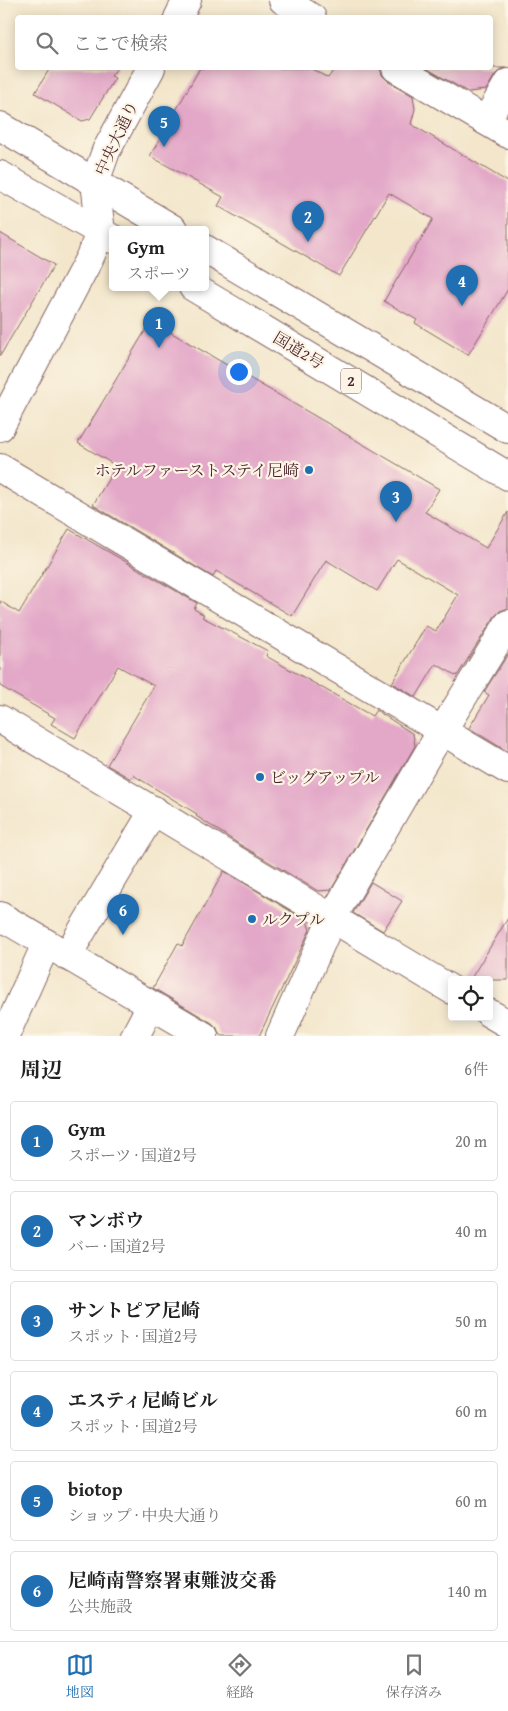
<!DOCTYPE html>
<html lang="ja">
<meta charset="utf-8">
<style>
:root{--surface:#fff;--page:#f2f2f2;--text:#222;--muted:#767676;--line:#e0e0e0;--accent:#1f6fb2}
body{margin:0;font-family:"Gentium Book Plus","Noto Serif JP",serif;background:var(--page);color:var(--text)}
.controls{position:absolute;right:15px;bottom:15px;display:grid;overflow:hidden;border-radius:5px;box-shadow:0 2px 12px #0003}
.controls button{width:45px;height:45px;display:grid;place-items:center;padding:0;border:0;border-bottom:1px solid var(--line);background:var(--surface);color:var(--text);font:25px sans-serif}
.you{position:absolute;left:238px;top:371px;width:18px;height:18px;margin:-12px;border:4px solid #fff;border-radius:50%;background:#1a73e8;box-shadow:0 0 0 8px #1a73e833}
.badge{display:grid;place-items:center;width:32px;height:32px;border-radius:50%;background:var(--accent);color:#fff;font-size:16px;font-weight:700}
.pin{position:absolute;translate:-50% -41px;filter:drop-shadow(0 1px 2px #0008)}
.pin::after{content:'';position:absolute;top:26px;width:18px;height:15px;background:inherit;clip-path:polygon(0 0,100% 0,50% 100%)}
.popup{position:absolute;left:109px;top:226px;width:100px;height:65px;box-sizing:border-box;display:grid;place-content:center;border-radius:5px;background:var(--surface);filter:drop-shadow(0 1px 4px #0005);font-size:16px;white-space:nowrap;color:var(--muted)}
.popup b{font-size:19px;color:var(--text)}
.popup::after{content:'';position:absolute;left:50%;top:100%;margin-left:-10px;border:10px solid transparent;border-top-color:var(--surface)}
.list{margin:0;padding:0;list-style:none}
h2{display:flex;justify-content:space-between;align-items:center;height:65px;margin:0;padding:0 20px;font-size:21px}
h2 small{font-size:16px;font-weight:400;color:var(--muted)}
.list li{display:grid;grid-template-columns:32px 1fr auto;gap:15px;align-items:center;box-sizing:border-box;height:80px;margin:0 10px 10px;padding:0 10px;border:1px solid var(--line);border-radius:5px}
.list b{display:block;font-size:19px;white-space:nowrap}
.list p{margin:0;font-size:16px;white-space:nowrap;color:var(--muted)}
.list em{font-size:16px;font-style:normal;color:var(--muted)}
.icon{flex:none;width:28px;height:28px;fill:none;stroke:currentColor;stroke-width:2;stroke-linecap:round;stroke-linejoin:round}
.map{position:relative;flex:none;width:508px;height:1036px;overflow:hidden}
.search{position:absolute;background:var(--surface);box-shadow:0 2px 12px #0003;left:15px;right:15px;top:15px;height:55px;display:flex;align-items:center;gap:12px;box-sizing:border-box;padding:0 18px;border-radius:5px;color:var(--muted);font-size:19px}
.sheet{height:605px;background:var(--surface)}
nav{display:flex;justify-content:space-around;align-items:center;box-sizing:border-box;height:70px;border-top:1px solid var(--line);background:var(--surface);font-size:14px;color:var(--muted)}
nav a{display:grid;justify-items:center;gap:2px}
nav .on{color:var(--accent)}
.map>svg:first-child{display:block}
.building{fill:#e3a8c8}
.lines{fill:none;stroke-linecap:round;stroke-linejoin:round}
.minor-casing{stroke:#856563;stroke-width:30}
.trunk-casing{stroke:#856563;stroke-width:30}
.minor{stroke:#fff;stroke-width:28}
.trunk{stroke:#fff;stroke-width:28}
.poi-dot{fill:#1f6fb2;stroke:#fcf5e5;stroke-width:2}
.labels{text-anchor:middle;stroke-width:4.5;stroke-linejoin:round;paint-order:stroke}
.shield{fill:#fcf5e5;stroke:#7f5f63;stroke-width:1}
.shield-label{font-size:15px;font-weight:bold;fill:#4a1f2b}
.street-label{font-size:16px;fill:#4a1f2b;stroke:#fcf5e5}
.poi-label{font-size:16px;fill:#4a1f2b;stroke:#fcf5e5;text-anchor:start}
</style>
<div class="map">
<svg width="508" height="1036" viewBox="0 0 508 1036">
<rect width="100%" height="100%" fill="#fcf5e5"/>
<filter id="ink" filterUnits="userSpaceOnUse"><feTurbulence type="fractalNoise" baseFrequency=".02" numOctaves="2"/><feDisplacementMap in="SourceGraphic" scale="10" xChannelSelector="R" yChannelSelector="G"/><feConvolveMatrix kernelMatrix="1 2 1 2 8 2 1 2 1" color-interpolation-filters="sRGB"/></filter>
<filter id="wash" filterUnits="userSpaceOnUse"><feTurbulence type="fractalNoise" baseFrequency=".0096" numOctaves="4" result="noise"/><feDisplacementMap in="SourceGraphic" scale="20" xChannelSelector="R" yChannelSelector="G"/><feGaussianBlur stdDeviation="1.12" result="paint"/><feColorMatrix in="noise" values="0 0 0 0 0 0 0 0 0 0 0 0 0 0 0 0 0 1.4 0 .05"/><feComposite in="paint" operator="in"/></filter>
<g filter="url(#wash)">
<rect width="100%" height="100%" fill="#f3e6cb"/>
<g id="blocks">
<!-- building -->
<g class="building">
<path d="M50,68H117L111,76L115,78L90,119L82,121L35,93Z"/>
<path d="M200,68H310L328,78L335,68H380L382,75L388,81L413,96L415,109L411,124L508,182V289L468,355L415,323L417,320L384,301L433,219L389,193L339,276L218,206L223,197L150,156Z"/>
<path d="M426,68H507L501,69L495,75L486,90L468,92Z"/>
<path d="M0,233L54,265L0,356Z"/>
<path d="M151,321L315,416L439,489L425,512L486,548L508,512V608L500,611L495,616L457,676L436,664L416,697L392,683L426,626L436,631L458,595L397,559L377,591L326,560L292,616L216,571L213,577L93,505L116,466L78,443Z"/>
<path d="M69,529L197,603L194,609L204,615L202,617L268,651L266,656L372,716L376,710L413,734L415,746L331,890L318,891L239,844L196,816L197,814L133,775L131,779L107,765L154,686L118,666L75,738L51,724L55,718L0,686V601L19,613Z"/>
<path d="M508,654V752L469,728L489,695L484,692Z"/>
<path d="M224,871L307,921L310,930L259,1036H223L219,1034L217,1028L212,1023L153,988L178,943L182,946Z"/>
<path d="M371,882L402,901L383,931L353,913Z"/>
<path d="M508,918V980H470Z"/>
</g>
</g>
</g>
<g filter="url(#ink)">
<use href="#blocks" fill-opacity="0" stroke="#856563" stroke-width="1"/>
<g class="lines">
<defs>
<g id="minor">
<path d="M283,0L312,18"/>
<path d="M178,18L187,0"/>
<path d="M396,68L508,134"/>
<path d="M486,121L508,83"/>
<path d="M0,427L89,259L101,232L95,182L106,151L151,68"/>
<path d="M0,468L508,770"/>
<path d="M0,719L452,990"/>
<path d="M0,916L204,1036"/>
<path d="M67,956L154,810"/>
<path d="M489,1013L508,1024"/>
<path d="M5,1036L46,944"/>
<path d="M135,1036L151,1005"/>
<path d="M280,1036L332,918L431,749L508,624"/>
</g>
<g id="trunk">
<path d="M0,126L173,229"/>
<path d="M0,175L113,239"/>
<path d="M205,249L508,429"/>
<path d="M193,287L508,476"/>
</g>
</defs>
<!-- minor casing -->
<use href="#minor" class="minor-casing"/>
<!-- trunk casing -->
<use href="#trunk" class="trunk-casing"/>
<!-- minor -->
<use href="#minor" class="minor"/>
<!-- trunk -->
<use href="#trunk" class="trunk"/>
</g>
</g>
<!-- markers -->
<g class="poi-dot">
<circle cx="309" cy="470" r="5"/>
<circle cx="260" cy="777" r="5"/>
<circle cx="252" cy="919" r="5"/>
</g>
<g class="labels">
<!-- shield labels -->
<rect class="shield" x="341" y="368.5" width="20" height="25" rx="4"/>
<g class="shield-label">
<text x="351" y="386">2</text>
</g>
<!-- street labels -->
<g class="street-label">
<text transform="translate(116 138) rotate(-65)" y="6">中央大通り</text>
<text transform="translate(299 350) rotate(31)" y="6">国道2号</text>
</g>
<!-- poi labels -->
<g class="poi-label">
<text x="299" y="476" text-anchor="end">ホテルファーストステイ尼崎</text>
<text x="270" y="783">ビッグアップル</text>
<text x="262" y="925">ルクプル</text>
</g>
</g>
</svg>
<div class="controls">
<button><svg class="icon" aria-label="locate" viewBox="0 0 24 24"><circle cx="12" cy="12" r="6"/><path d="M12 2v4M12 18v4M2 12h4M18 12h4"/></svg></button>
</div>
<div class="you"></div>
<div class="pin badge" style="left:159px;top:348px">1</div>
<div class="popup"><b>Gym</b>スポーツ</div>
<div class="pin badge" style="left:308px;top:242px">2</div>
<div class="pin badge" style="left:396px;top:522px">3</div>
<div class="pin badge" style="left:462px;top:306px">4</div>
<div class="pin badge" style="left:164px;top:147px">5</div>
<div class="pin badge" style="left:123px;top:935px">6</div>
<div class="search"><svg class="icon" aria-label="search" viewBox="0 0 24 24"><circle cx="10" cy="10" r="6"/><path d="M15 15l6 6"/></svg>ここで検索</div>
</div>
<section class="sheet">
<h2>周辺<small>6件</small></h2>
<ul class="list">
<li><span class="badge">1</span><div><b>Gym</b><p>スポーツ · 国道2号</p></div><em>20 m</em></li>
<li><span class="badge">2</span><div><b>マンボウ</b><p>バー · 国道2号</p></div><em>40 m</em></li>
<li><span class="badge">3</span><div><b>サントピア尼崎</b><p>スポット · 国道2号</p></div><em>50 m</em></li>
<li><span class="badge">4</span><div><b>エスティ尼崎ビル</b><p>スポット · 国道2号</p></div><em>60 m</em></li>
<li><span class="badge">5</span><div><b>biotop</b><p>ショップ · 中央大通り</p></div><em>60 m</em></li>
<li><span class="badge">6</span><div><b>尼崎南警察署東難波交番</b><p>公共施設</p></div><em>140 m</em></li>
</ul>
</section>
<nav>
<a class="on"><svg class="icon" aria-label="map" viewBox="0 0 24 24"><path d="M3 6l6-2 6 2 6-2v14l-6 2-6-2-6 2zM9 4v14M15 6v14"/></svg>地図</a>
<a><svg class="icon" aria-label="directions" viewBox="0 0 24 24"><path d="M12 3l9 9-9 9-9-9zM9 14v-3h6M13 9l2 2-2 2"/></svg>経路</a>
<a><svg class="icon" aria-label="saved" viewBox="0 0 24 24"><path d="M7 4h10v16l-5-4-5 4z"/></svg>保存済み</a>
</nav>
